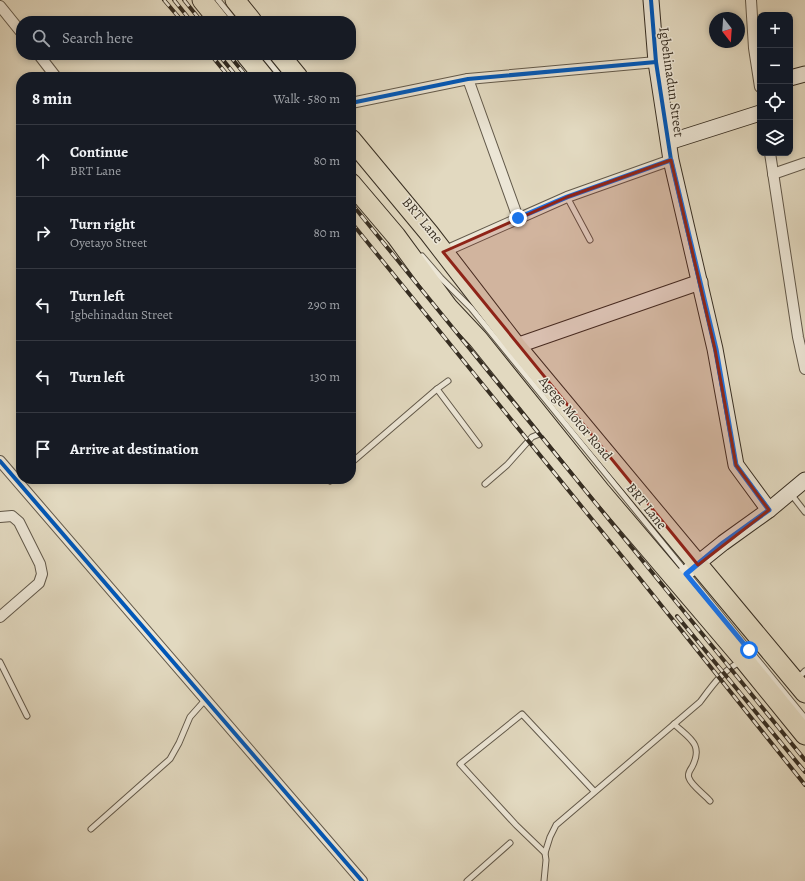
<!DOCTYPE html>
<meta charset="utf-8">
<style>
:root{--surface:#171b24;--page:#20242c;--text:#f1f3f6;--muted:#9ea1a6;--line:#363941}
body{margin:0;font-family:Alegreya,serif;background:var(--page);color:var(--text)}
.controls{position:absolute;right:12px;top:12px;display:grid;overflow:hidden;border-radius:8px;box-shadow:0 2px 6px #0003}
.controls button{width:36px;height:36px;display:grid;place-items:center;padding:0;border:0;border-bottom:1px solid var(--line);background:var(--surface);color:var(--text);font:20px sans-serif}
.compass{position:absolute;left:709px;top:12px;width:36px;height:36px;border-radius:50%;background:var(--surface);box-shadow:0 2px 6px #0003;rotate:163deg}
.stop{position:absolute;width:12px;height:12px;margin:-9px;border:3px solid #1a73e8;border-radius:50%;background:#fff}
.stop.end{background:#1a73e8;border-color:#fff;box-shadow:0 1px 4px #0008}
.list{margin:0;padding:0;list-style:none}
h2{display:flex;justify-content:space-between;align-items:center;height:52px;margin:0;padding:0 16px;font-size:17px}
h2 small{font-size:13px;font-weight:400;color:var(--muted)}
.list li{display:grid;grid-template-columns:26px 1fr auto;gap:12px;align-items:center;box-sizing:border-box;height:72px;padding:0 16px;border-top:1px solid var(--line)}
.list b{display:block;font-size:15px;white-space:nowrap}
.list p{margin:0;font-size:13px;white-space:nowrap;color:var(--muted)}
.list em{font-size:13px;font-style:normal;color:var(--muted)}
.icon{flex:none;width:22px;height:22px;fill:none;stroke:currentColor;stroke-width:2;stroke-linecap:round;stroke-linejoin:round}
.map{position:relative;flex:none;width:805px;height:881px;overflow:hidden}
.search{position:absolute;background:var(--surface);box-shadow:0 2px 6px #0003;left:16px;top:16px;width:340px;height:44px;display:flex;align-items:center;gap:10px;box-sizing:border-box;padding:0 14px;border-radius:16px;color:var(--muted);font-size:15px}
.panel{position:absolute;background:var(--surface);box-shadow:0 2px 6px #0003;left:16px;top:72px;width:340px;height:412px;border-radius:16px}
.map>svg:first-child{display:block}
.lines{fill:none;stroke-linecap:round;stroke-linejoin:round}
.lane-casing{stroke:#62594a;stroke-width:7}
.street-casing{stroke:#62594a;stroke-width:12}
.secondary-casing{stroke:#372e22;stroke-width:17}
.highway-casing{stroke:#372e22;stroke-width:21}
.lane{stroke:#ece6d6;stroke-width:5}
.street{stroke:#ece6d6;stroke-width:10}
.secondary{stroke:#ece6d6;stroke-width:15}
.highway{stroke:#e2d9c0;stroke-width:19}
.rail-casing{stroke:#372e22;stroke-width:4}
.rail{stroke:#ece6d6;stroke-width:2.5;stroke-dasharray:8;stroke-linecap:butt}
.cycleway-casing{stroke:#ece6d6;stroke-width:6}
.cycleway{stroke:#0057b8;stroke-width:4}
.route{stroke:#1a73e8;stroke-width:5}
.marked{fill:#8f2418;fill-opacity:0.2;stroke:#8f2418;stroke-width:3;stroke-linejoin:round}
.labels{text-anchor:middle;stroke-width:3;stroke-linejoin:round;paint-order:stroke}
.street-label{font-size:14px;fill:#372e22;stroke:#ece6d6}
</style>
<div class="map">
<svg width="805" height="881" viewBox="0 0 805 881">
<rect width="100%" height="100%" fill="#e2d9c0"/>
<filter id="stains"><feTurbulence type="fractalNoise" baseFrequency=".005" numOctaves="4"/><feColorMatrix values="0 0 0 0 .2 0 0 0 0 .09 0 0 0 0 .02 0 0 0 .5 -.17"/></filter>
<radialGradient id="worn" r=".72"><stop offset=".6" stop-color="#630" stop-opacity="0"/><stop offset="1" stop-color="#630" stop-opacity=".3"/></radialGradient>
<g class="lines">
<defs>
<g id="lane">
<path d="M218,0L235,21"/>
<path d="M263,55L281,77"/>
<path d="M567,197L590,240"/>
<path d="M422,256L441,278L471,308L510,356L805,718"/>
<path d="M437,389L448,381"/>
<path d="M351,463L437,389L479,445"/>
<path d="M329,479L330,481L332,479"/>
<path d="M485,484L507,465L532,437L547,431"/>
<path d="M791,494L805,512"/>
<path d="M0,662L27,716"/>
<path d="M797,679L805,671"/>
<path d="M674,724C689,738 704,744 692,767C690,770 687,774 689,778C691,785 705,795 710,801"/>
<path d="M91,829L170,759L179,743L190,717L206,699"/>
<path d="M545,853L516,825L460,764L522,714L594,791"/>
<path d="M467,881L510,843"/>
<path d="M544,881L546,860L545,853L550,837L556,825L700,702C712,686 722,671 740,662"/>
</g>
<g id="street">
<path d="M751,0L754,48L760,87"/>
<path d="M0,6L21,32"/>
<path d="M39,55L56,77"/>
<path d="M468,79L518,218"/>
<path d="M351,103L468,79L656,62"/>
<path d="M770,153L798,337L805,369"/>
<path d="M773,174L805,163"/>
<path d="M443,252L567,197L671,160"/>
<path d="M0,461L362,881"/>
<path d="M0,517L12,516L19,522L40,564L42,574L39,583L0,617"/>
</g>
<g id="secondary">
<path d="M651,0L656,62L671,160L715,349L736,465L769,510"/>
<path d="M790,78L805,74"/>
<path d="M669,142L760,113"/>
<path d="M516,346L700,282"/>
<path d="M677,580L723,543L769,510L805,480"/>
</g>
<g id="highway">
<path d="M202,0L219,21"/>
<path d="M235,0L252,21"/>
<path d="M246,55L264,77"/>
<path d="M280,55L298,77"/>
<path d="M351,139L429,233L516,346L805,693"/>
<path d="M351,183L396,236L448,307L478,339L601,492L744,660L805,735"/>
</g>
</defs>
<!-- lane casing -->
<use href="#lane" class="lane-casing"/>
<!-- street casing -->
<use href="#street" class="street-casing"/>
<!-- secondary casing -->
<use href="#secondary" class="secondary-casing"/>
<!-- highway casing -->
<use href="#highway" class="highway-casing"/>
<!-- lane -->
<use href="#lane" class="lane"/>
<!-- street -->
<use href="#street" class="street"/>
<!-- secondary -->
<use href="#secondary" class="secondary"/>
<!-- highway -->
<use href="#highway" class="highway"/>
<defs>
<g id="rail">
<path d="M164,0L182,21"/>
<path d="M174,0L191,21"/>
<path d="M184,0L201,21"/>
<path d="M211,55L229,77"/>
<path d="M219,55L237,77"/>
<path d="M229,55L247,77"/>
<path d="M351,203L805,760"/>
<path d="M351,222L629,565L805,785"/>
<path d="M677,616L805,772"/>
</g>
</defs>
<!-- rail casing -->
<use href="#rail" class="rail-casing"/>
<!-- rail -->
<use href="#rail" class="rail"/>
<defs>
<g id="cycleway">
<path d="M651,0L656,62L671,160L715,349L736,465L769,510"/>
<path d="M351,103L468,79L656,62"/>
<path d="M0,461L362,881"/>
</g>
</defs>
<!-- cycleway casing -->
<use href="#cycleway" class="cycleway-casing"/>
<!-- cycleway -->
<use href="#cycleway" class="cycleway"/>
</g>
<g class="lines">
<!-- route -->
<path class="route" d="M518,218L567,197L671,160L716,349L736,465L769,510L723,543L686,574L749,650"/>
</g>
<!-- marked area -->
<path class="marked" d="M671,160L715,349L736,465L769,510L698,565L443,252L567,197Z"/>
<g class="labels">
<!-- street labels -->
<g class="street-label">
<text transform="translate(672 82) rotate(82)" y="5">Igbehinadun Street</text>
<text transform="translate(423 220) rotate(50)" y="5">BRT Lane</text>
<text transform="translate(576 418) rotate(50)" y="5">Agege Motor Road</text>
<text transform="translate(647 506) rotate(51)" y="5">BRT Lane</text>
</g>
</g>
<rect width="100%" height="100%" filter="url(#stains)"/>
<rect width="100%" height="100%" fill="url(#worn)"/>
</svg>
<div class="controls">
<button>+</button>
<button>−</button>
<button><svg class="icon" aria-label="locate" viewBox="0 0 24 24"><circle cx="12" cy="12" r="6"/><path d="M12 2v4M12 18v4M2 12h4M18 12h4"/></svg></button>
<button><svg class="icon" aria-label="layers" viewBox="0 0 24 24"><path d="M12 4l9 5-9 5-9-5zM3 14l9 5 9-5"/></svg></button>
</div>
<svg class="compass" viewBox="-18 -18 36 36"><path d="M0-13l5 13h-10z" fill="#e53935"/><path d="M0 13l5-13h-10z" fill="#9ea1a6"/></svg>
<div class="stop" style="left:749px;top:650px"></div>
<div class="stop end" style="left:518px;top:218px"></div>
<div class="search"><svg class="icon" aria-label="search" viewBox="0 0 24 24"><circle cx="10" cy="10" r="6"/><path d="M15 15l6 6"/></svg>Search here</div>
<section class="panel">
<h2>8 min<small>Walk · 580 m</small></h2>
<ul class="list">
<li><svg class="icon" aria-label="ahead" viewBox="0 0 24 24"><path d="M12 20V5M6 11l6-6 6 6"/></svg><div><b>Continue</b><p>BRT Lane</p></div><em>80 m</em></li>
<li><svg class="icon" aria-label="right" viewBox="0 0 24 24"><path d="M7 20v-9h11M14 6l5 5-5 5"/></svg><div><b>Turn right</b><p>Oyetayo Street</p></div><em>80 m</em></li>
<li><svg class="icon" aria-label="left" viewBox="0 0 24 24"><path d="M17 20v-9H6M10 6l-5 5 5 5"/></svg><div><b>Turn left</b><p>Igbehinadun Street</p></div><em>290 m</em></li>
<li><svg class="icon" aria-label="left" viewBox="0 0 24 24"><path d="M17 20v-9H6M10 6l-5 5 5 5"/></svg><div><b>Turn left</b></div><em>130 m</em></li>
<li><svg class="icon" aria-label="arrive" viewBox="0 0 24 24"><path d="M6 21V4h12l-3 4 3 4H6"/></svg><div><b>Arrive at destination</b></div></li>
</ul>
</section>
</div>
